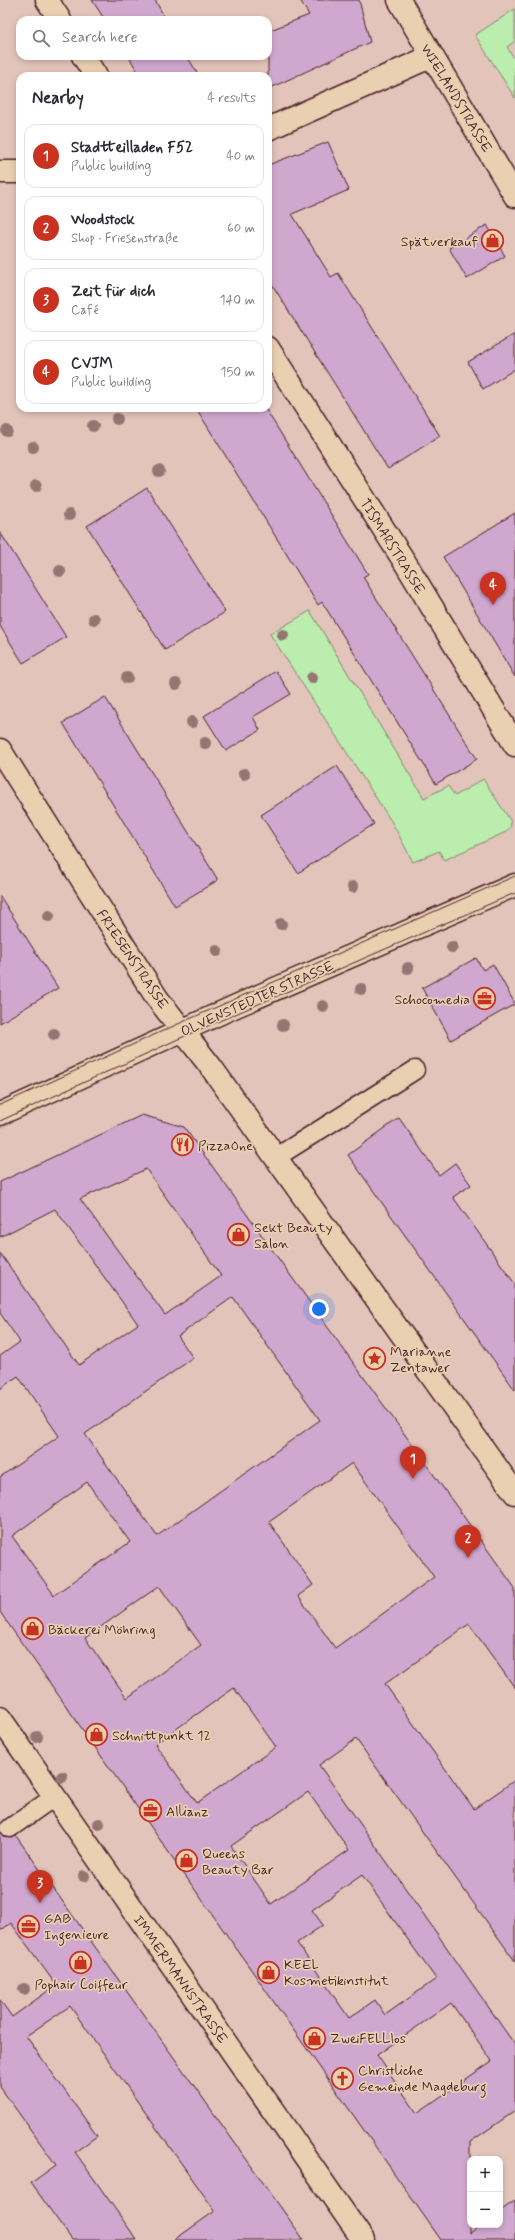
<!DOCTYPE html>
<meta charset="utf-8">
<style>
:root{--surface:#fff;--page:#f7f7f7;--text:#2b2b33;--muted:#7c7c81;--line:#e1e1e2;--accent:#c8321e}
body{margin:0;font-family:Mynerve,sans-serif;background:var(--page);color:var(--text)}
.controls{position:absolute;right:12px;bottom:12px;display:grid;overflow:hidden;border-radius:8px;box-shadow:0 2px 6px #0003}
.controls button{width:36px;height:36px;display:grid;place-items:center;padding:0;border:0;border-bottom:1px solid var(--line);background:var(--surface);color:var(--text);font:20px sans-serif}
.you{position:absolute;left:319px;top:1309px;width:14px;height:14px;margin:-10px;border:3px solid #fff;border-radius:50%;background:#1a73e8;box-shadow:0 0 0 6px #1a73e833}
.badge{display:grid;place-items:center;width:26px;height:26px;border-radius:50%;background:var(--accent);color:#fff;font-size:13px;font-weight:700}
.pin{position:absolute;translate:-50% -33px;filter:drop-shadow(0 1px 2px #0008)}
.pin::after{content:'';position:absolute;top:21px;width:14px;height:12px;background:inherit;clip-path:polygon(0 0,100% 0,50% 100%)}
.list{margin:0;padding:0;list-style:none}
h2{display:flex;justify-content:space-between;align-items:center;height:52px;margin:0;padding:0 16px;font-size:17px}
h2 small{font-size:13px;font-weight:400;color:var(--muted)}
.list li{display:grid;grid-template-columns:26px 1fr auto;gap:12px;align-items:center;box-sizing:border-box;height:64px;margin:0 8px 8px;padding:0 8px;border:1px solid var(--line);border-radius:12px}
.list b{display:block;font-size:15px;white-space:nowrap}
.list p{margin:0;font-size:13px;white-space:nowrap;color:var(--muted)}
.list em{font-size:13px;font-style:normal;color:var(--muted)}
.icon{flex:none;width:22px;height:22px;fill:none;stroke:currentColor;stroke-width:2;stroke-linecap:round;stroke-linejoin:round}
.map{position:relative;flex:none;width:515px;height:2240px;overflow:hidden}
.search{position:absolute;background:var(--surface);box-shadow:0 2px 6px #0003;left:16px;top:16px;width:256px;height:44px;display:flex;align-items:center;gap:10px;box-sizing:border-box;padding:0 14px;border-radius:12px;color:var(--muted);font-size:15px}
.panel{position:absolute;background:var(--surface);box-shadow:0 2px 6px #0003;left:16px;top:72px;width:256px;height:340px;border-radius:12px}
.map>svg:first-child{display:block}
.green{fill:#baedae;stroke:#82866c}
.building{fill:#d0a8cf;stroke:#4a1f2b;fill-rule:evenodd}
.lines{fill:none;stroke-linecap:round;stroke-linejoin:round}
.lane-casing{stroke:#4a1f2b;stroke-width:21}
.street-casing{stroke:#4a1f2b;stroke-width:25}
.secondary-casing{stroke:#4a1f2b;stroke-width:25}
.lane{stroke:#e9d0b1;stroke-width:18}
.street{stroke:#e9d0b1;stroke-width:22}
.secondary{stroke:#e9d0b1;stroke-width:22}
.tram{stroke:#4a1f2b;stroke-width:1}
.tree{fill:#947572}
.labels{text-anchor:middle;stroke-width:3.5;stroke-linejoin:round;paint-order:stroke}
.street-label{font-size:14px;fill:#4a1f2b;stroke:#e9d0b1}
.poi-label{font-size:14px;fill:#4a1f2b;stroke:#e9d0b1;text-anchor:start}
</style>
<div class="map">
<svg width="515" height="2240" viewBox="0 0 515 2240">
<rect width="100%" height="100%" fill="#e2c4ba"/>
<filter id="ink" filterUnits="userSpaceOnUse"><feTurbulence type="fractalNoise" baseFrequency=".025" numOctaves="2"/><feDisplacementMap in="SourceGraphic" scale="8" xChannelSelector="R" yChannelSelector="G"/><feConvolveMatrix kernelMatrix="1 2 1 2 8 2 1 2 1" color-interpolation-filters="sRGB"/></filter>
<g filter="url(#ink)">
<!-- green -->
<g class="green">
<path d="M515,9V41L507,47L515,60V98L475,35Z"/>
<path d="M310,611L424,798L448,786L455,796L483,779L510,820L511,826L506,832L444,860L439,851L413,862L393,824L270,634Z"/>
</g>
<!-- building -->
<g class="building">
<path d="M92,0H155L166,20H105Z"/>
<path d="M300,0H359L370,42L268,89V31L309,15Z"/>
<path d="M128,56H187L199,76H141Z"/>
<path d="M328,142L349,190L292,214L331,277L338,273L440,436L388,469L268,278V165Z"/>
<path d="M487,225L505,256L467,279L449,248Z"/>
<path d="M515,334V369L483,389L468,362Z"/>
<path d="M196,408H265L368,574L363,577L477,759L436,784L322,602L318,605Z"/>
<path d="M147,488L225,612L165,650L87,526Z"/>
<path d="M515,513V677L443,557Z"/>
<path d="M0,532L66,637L23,663L0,626Z"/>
<path d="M276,671L291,694L253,717L260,730L226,751L204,716Z"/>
<path d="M105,697L218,880L175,906L63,723Z"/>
<path d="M337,766L374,824L298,873L261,815Z"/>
<path d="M0,896L58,988L0,1023Z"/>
<path d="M476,958L483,970L493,964L515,1004L451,1040L422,988Z"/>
<path d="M142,1115L184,1127L515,1588V1688L469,1624L385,1684L474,1809L515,1780V1961L356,1739L319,1765L515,2045V2111L470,2142V2233L481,2225H500V2211L515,2201V2240H441L0,1612V1477L59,1436L18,1376L0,1389V1356L20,1342L0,1313V1253L79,1365L138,1324L55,1209L0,1237V1182ZM146,1169L221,1276L165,1315L80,1199ZM233,1297L320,1420L157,1536L85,1434L193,1358L178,1336ZM352,1463L434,1577L335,1648L298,1596L313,1585L269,1522ZM87,1482L130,1542L54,1595L12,1536ZM159,1586L201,1645L127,1698L85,1638ZM234,1688L276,1747L197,1803L155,1744ZM308,1792L349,1850L271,1904L231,1846ZM362,1875L436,1979L385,2015L375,2000L349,2018L297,1943L323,1925L312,1910ZM451,2003L492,2061L417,2113L377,2055Z"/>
<path d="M399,1118L439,1175L455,1163L471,1185L453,1197L515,1284V1390L348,1155Z"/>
<path d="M0,1830L6,1838L16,1836L304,2240H174L215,2211L70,2006L26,2036L97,2136L75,2152L137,2240H72L31,2183L56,2165L0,2087V2000L12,2017L56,1985L11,1923L0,1931Z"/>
</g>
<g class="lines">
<defs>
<g id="lane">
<path d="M275,1158L415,1070"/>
<path d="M10,1828L54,1797"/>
</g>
<g id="street">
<path d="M47,0L60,20"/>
<path d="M399,0L515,196"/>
<path d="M83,56L96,76"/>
<path d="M268,129L432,56"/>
<path d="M0,172H20"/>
<path d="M268,348L406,564L515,745"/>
<path d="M0,750L157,998L211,1067L515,1493"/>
<path d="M0,1718L363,2240"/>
</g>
<path id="secondary" d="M0,1114L236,1006L515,885"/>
</defs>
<!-- lane casing -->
<use href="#lane" class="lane-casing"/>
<!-- street casing -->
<use href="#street" class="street-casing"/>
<!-- secondary casing -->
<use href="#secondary" class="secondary-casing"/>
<!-- lane -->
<use href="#lane" class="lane"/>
<!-- street -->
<use href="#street" class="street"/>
<!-- secondary -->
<use href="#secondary" class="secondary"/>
<!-- tram -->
<g class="tram">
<path d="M0,1105L178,1024L515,876"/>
<path d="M0,1121L187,1035L515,893"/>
</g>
</g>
<!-- trees -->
<g class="tree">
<circle cx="117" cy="419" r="6"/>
<circle cx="93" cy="426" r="6"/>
<circle cx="7" cy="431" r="6"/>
<circle cx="33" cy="447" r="6"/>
<circle cx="159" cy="471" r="6"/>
<circle cx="36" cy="486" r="6"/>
<circle cx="69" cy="515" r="6"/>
<circle cx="60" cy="571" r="6"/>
<circle cx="94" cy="619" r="6"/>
<circle cx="283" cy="635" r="6"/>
<circle cx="127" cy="678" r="6"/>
<circle cx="312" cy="678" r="6"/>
<circle cx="176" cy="684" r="6"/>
<circle cx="192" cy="722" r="6"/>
<circle cx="205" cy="743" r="6"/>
<circle cx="244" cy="774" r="6"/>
<circle cx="353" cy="887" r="6"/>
<circle cx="49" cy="916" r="6"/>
<circle cx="281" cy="924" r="6"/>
<circle cx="452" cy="947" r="6"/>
<circle cx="217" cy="951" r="6"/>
<circle cx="408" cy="968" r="6"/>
<circle cx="361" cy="989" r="6"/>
<circle cx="323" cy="1006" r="6"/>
<circle cx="283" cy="1025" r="6"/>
<circle cx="54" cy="1034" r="6"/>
<circle cx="37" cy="1737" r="6"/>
<circle cx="62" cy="1777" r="6"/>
<circle cx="99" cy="1824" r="6"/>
<circle cx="84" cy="1876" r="6"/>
<circle cx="24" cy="1989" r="6"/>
</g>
</g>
<!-- icons -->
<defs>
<symbol id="shop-ring" viewBox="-11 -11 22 22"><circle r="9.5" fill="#e9d0b1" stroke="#c8321e" stroke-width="1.5"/><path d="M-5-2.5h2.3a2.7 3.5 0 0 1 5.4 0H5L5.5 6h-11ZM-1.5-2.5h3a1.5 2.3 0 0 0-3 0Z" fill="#c8321e"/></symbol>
<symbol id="office-ring" viewBox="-11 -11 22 22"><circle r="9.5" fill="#e9d0b1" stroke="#c8321e" stroke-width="1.5"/><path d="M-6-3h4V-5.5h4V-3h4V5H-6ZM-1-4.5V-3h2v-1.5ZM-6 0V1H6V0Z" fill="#c8321e"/></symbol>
<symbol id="restaurant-ring" viewBox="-11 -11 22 22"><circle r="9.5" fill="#e9d0b1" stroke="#c8321e" stroke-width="1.5"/><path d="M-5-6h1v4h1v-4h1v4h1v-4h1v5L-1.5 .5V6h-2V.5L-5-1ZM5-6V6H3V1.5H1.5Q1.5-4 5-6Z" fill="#c8321e"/></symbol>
<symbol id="sight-ring" viewBox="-11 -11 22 22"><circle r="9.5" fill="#e9d0b1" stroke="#c8321e" stroke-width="1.5"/><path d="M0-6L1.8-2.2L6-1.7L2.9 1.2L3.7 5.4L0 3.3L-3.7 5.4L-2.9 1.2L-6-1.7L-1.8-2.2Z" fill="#c8321e"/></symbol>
<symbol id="church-ring" viewBox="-11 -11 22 22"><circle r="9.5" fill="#e9d0b1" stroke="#c8321e" stroke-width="1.5"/><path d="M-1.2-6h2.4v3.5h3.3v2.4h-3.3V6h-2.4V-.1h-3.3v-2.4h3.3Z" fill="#c8321e"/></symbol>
</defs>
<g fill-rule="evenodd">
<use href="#shop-ring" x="480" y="228" width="25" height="25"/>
<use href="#office-ring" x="472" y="986" width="25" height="25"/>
<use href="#restaurant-ring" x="170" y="1132" width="25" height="25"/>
<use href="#shop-ring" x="226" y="1222" width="25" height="25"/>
<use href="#sight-ring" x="362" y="1346" width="25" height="25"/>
<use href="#shop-ring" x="20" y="1616" width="25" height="25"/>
<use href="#shop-ring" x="84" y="1722" width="25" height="25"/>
<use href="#office-ring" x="138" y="1798" width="25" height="25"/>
<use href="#shop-ring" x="174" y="1848" width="25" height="25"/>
<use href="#office-ring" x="16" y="1914" width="25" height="25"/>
<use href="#shop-ring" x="68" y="1950" width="25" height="25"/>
<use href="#shop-ring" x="256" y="1960" width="25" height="25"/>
<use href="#shop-ring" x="302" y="2026" width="25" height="25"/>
<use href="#church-ring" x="330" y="2066" width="25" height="25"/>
</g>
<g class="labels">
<!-- street labels -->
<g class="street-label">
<text transform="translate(457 98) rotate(59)" y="5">WIELANDSTRASSE</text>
<text transform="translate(393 546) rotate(58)" y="5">TISMARSTRASSE</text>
<text transform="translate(133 959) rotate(56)" y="5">FRIESENSTRASSE</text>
<text transform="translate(257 998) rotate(-24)" y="5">OLVENSTEDTER STRASSE</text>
<text transform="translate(181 1979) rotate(55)" y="5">IMMERMANNSTRASSE</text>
</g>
<!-- poi labels -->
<g class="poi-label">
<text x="478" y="246" text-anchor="end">Spätverkauf</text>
<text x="470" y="1004" text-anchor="end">Schocomedia</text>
<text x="198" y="1150">PizzaOne</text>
<text x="254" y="1232">Sekt Beauty<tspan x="254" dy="16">Salon</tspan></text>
<text x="390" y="1356">Marianne<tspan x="390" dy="16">Zentawer</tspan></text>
<text x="48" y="1634">Bäckerei Möhring</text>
<text x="112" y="1740">Schnittpunkt 12</text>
<text x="166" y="1816">Allianz</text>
<text x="202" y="1858">Queens<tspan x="202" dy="16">Beauty Bar</tspan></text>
<text x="44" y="1923">GAB<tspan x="44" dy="16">Ingenieure</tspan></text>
<text x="284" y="1969">KEEL<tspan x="284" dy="16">Kosmetikinstitut</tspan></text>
<text x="81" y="1989" text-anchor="middle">Pophair Coiffeur</text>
<text x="330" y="2043">ZweiFELLlos</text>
<text x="358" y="2075">Christliche<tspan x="358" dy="16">Gemeinde Magdeburg</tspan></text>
</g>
</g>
</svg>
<div class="controls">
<button>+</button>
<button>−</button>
</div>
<div class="you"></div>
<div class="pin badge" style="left:413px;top:1479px">1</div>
<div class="pin badge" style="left:468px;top:1558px">2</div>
<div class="pin badge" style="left:40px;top:1903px">3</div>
<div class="pin badge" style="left:493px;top:605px">4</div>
<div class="search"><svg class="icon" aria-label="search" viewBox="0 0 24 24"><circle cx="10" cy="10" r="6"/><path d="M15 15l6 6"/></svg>Search here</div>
<section class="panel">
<h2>Nearby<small>4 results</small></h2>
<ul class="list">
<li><span class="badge">1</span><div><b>Stadtteilladen F52</b><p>Public building</p></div><em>40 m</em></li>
<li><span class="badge">2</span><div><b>Woodstock</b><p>Shop · Friesenstraße</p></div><em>60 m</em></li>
<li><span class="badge">3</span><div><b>Zeit für dich</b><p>Café</p></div><em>140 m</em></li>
<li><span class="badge">4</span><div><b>CVJM</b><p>Public building</p></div><em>150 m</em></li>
</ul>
</section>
</div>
